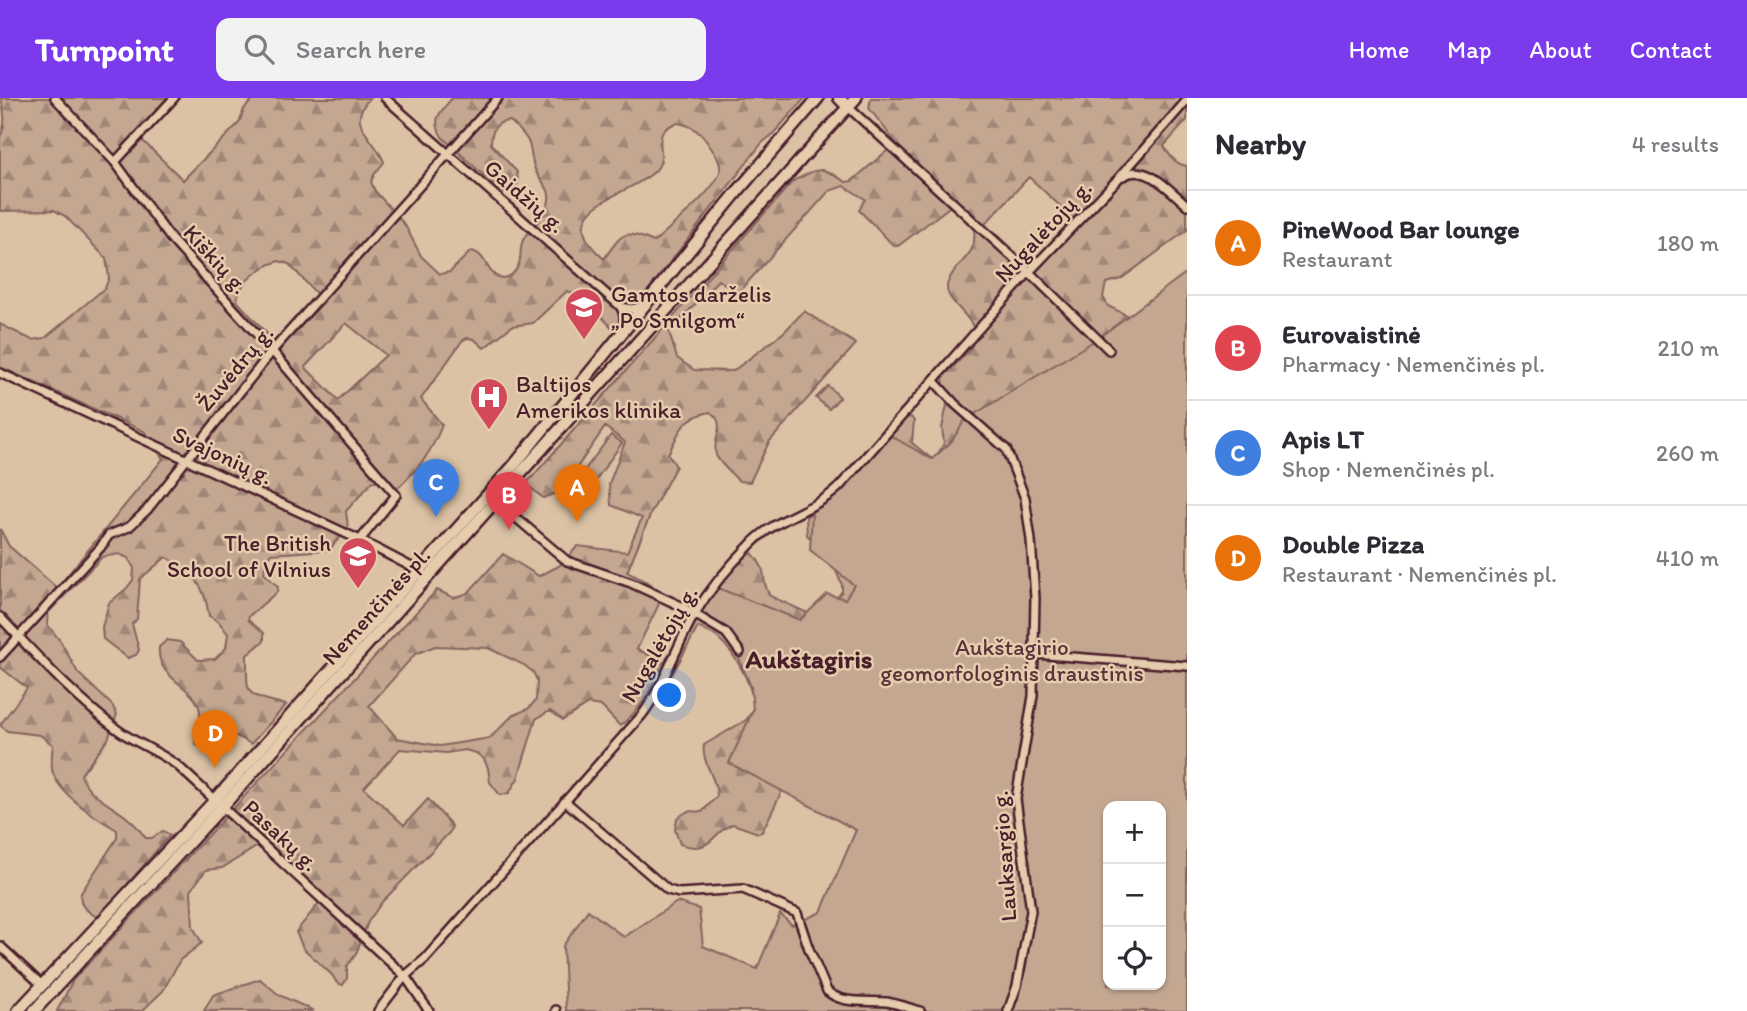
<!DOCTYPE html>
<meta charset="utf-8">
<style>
:root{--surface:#fff;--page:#f2f2f3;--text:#2b2b33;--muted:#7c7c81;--line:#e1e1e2;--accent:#7c3aed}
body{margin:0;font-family:Itim,sans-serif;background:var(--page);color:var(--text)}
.controls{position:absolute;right:21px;bottom:21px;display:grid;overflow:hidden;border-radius:14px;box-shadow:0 2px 5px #0004}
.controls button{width:63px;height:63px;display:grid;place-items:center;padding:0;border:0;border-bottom:2px solid var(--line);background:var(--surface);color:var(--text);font:35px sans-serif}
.you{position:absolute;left:670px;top:598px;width:24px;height:24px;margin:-18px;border:5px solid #fff;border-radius:50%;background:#1a73e8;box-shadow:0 0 0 10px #1a73e833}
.badge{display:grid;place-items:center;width:46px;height:46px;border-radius:50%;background:var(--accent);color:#fff;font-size:23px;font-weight:700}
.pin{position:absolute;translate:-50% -58px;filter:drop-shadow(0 2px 4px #0008)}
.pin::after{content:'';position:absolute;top:37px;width:24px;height:21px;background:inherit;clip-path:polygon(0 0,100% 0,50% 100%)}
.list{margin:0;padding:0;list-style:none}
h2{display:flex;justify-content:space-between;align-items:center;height:91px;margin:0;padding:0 28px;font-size:30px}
h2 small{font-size:23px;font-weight:400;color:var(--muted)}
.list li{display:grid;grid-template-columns:46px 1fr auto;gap:21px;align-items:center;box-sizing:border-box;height:105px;padding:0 28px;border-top:2px solid var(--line)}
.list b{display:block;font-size:26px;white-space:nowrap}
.list p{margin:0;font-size:23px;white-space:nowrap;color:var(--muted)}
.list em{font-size:23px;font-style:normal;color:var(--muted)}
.icon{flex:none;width:38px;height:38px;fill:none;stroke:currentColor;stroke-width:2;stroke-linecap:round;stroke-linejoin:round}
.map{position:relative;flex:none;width:1187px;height:913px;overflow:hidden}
header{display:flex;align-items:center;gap:42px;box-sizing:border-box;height:98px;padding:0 35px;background:var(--accent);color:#fff}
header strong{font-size:33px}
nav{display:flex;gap:38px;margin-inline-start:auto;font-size:24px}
.search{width:490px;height:63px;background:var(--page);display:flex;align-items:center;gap:18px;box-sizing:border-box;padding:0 24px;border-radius:14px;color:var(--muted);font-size:26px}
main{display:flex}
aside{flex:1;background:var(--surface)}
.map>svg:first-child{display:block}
.forest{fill:url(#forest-firs);stroke:#86635e;stroke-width:2;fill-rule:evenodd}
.green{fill:#c3a791;stroke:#86635e;stroke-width:2;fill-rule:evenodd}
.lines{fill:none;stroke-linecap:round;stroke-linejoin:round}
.minor-casing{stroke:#4a1f2b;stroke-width:12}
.major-casing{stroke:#4a1f2b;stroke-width:15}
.minor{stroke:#e4ccad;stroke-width:7}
.major{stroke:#e4ccad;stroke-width:10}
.labels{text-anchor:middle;stroke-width:5;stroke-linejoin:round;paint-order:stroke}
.street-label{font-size:23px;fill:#4a1f2b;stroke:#e4ccad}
.poi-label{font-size:23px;fill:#4a1f2b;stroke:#e4ccad;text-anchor:start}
.park-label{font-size:23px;fill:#5c333a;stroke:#e4ccad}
.quarter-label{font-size:26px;font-weight:bold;fill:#4a1f2b;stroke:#e4ccad}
</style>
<header>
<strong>Turnpoint</strong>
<div class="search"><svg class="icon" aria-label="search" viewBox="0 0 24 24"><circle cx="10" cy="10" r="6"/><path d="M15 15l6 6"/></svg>Search here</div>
<nav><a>Home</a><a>Map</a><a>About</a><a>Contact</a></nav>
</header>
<main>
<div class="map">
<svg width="1187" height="913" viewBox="0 0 1187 913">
<defs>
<pattern id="forest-firs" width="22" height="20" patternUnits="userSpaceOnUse" patternTransform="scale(1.75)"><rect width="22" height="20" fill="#c3a791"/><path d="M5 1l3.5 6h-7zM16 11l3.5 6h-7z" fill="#a08777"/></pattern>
</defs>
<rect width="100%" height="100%" fill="#dbc2a5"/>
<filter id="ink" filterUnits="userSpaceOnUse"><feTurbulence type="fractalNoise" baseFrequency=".0143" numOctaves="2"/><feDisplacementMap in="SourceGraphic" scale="14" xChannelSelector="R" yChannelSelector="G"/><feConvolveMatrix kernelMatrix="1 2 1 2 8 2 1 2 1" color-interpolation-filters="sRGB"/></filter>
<g filter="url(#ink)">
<!-- forest -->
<g class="forest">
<path d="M1,0H168L141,29L143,43L183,82L239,25L244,11L254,0H370C344,26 375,39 384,64L374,77L371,84L375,93L405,127L421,158L440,176L450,174L471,153C487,155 486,178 502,180C509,180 515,175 518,168C522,161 519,151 523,142C531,129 547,118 549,102C551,90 540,83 536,74C531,64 532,52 528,43C523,34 517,29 510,23C496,23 491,33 491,46L517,74L518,85L512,93L503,95L442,39C431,20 440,15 452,0H805L772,37L762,45L616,234L585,201L567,193L533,225L512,228L484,250L474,241L467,240L462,243L421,301L442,327C431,355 420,369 399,389L373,383L346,413L348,430L329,452L271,456L267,459L264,475L278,489L277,494L249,518L248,522L264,535V543L247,557C247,601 244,595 286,607L251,646C221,628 228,638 203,650L196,646C192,634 202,626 200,613C195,586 156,583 159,549L167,542L180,544L198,562L215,561L226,550L228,536L219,524L209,518C204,484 194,476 166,459L140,481L137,521L132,526L139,552L136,557L128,560L103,541L102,529L109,505L126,491L133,482L134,470L128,460L119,456L102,459L48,515L47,526L61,544L78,575L112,607L117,616L108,641L81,677C90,701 114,707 131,723C137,728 141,734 146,740H152L163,733L170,737L98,820C88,813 78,809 81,795L117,740V732C98,721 60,697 53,675C50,667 52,655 53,647L40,637L7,633L0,627L27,590L0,569V431L9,448L57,490L163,361L144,333L0,269V226L32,242L45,240L105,190L109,180L106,160L65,118L54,112L0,113V39C7,25 4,14 1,0ZM676,25C689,26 699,32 707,44C712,52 722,63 720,73C718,90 669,130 654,144C623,131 623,134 604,161C546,110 627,99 654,74C673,56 645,37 676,25ZM279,163L289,166L324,204L280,250L237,203C238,184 262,168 279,163ZM346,225L386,257L338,302L305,269Z"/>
<path d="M871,0H1187V22L1164,48C1170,58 1175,66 1187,68V132L1121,181L1106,185L1103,199L1108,208L1132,220L1187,503L789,679L762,734L758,735L733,726C710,734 714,757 680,746L675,732L677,720L688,713L702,714L717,698C717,680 701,665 704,647L746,622L753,612C755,589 735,555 718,540C713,535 704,533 698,529L672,577L660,572C650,595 640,612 620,628L601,608L588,606L563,622L550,613L536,621L518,680L509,695L500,697L490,684L488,670L484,661L476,655L465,652L446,655L400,651L364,690L404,727L428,701L452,728L450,734L382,804L368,824L356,856L347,868V880L343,887L337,885L332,877L303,850L296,834L322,801L321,796L266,743L222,770L206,772L191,792L193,829L202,845L180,862L163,893L142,913H57L73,882L437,492L454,500L468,495L503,456L539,478L559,468L578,448L627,454L642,420L611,407L609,386L625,344L605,329L560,394L543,400L526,386L793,83C822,69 819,67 846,84L852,83L896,45L869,10ZM1029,79L1075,122L1033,165L1026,164L985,126ZM844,88L865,101L859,112L894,148H898L952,107L974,132C978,160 956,162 948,184C939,207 990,221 970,250C963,261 952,269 943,279L947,307L942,330L944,345L936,360L932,361L912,345L914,323L911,319L906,320L846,387L806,419L807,437L829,456L842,487V493L823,518L816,519L770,498C759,481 771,476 752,455L720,475L691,518L664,565L637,551L659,506L651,486L627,474L651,415L676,368L668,356C681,332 681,320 710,314C729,326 711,341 716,357C720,366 732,376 739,383L750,384L769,344L856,246L804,213L784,234L733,273L694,272L677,260L669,234L718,182L739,194L829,93ZM435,548L488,550L524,567L533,574L537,582L536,602L528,611L513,617L490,640L440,648L397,640L369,608L415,556Z"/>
<path d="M260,881L279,897L314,913H204L213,897Z"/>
</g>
<!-- green -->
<g class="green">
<path d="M1187,174V913H566L563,848L588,812L624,839L677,804L699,811L703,848L757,871L780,816L792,827L821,814L856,732L729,665L753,612L751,589L730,539L695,516L715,489L800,522L827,496L845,501L854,487L810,452L812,413L831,401L891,338L932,361L951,344L965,322L1097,241ZM1108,708H1161V887H1108Z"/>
<path d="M828,288L840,299L829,311L816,300Z"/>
<path d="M611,337L622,345L592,387L580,378Z"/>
</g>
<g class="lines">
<defs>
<g id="minor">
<path d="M55,0L115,64L171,141L272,253L396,397L360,442"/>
<path d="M385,0L621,209"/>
<path d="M848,9L1029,174L1109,252"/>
<path d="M115,64L174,0"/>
<path d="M1123,78C1146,64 1170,93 1187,107"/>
<path d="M621,209L624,217V232"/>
<path d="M621,209L632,211L644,208"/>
<path d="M0,275L360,442L423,475"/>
<path d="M934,283L955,306L1006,351L1025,400L1031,442L1035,500L1033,598L1016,701L1031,813L1017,888L1008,913"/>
<path d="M495,402L567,463L631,485L681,508L726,535L740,554"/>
<path d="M0,519C37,558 75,600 118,632C137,646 159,653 178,668L405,878L429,913"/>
<path d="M1034,556L1187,568"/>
<path d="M0,559L100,450L109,437L129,429L147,412L272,253L498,0"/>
<path d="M565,703L668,792L679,795L743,791L797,815L809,851L827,893C842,907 868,902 887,904C898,906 909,910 920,913"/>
<path d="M0,848L43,888"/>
<path d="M378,913L405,878L425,861L642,617C665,586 675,551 694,517C709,492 730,467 751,446C776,419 815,413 840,388L1029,174L1118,81L1187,2"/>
<path d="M556,913V912"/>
</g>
<g id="major">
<path d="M839,0L848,9"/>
<path d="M18,913L215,702L515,366L737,94L818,0"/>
<path d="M34,913L222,709L856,0"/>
</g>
</defs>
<!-- minor casing -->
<use href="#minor" class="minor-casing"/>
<!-- major casing -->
<use href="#major" class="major-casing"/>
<!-- minor -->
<use href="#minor" class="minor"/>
<!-- major -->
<use href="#major" class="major"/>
</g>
</g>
<!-- icons -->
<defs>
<symbol id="school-pin" viewBox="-11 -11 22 30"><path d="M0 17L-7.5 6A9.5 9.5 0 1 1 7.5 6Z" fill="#d1495b" stroke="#e4ccad"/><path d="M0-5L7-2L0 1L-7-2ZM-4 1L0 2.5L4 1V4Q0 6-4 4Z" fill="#fff"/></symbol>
<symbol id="hospital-pin" viewBox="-11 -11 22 30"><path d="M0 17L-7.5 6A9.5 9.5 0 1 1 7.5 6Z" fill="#d1495b" stroke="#e4ccad"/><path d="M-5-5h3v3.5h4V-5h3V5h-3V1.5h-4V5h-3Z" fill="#fff"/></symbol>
</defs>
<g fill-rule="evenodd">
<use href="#school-pin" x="562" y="187" width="44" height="60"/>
<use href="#hospital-pin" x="467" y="277" width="44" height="60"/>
<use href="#school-pin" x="336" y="436" width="44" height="60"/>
</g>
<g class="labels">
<!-- street labels -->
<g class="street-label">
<text transform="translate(525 98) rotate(41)" y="8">Gaidžių g.</text>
<text transform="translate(1043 133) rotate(-47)" y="8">Nugalėtojų g.</text>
<text transform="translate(216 161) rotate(48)" y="8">Kiškių g.</text>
<text transform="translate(235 270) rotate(-50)" y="8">Žuvėdrų g.</text>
<text transform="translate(223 357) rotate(25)" y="8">Svajonių g.</text>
<text transform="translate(376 508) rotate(-48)" y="8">Nemenčinės pl.</text>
<text transform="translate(659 546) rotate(-60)" y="8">Nugalėtojų g.</text>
<text transform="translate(281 737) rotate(43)" y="8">Pasakų g.</text>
<text transform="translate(1004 758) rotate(-94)" y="8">Lauksargio g.</text>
</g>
<!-- poi labels -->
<g class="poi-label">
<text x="611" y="204">Gamtos darželis<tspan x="611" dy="26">„Po Smilgom“</tspan></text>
<text x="516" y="294">Baltijos<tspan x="516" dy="26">Amerikos klinika</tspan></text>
<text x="331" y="453" text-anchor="end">The British<tspan x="331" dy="26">School of Vilnius</tspan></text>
</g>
<!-- park labels -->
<g class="park-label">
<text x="1012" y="557">Aukštagirio<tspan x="1012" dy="26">geomorfologinis draustinis</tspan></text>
</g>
<!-- quarter labels -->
<g class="quarter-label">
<text x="809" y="570">Aukštagiris</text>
</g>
</g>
</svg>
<div class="controls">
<button>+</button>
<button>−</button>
<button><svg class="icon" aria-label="locate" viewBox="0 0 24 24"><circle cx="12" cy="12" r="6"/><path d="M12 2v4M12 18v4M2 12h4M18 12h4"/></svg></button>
</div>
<div class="you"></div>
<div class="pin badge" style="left:577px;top:424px;background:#e8710a">A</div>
<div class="pin badge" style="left:509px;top:432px;background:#e0444e">B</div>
<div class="pin badge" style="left:436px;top:419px;background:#3f7fe0">C</div>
<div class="pin badge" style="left:215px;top:670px;background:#e8710a">D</div>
</div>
<aside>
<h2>Nearby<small>4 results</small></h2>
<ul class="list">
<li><span class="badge" style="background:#e8710a">A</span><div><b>PineWood Bar lounge</b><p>Restaurant</p></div><em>180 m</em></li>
<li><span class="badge" style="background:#e0444e">B</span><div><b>Eurovaistinė</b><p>Pharmacy · Nemenčinės pl.</p></div><em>210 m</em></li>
<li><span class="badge" style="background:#3f7fe0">C</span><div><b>Apis LT</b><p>Shop · Nemenčinės pl.</p></div><em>260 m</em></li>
<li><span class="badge" style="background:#e8710a">D</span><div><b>Double Pizza</b><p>Restaurant · Nemenčinės pl.</p></div><em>410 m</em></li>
</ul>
</aside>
</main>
